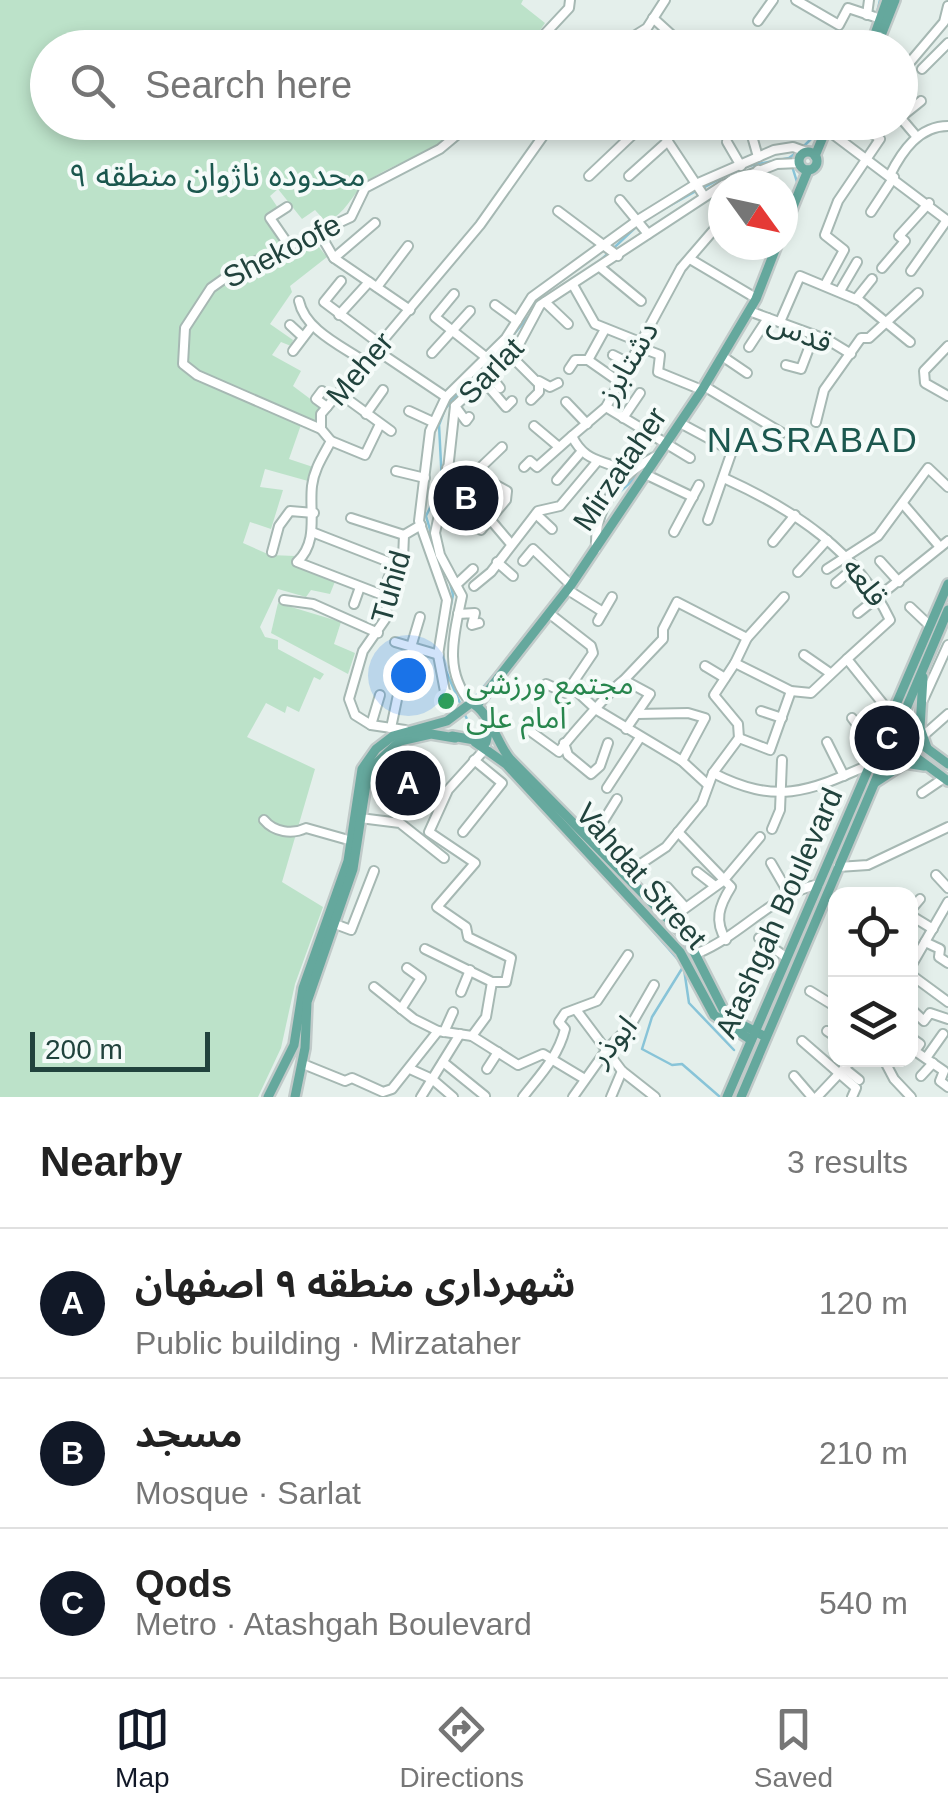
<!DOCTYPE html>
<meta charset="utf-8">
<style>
:root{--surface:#fff;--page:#f2f2f2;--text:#222;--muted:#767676;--line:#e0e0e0;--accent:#111827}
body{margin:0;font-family:Arial,"Noto Sans Arabic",sans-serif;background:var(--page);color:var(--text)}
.controls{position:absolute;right:30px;bottom:30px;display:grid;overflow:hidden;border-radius:20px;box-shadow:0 5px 15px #0003}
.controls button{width:90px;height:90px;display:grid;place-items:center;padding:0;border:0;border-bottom:2px solid var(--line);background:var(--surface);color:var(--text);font:50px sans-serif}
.compass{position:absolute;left:708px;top:170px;width:90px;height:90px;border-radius:50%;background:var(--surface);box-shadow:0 5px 15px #0003;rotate:123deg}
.scale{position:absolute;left:30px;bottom:25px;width:180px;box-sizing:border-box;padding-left:10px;border:5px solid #21433d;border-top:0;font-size:28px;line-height:35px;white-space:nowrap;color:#21433d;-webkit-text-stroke:8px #f5fbf9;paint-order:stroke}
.you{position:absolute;left:408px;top:675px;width:35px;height:35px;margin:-25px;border:8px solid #fff;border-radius:50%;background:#1a73e8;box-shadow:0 0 0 15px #1a73e833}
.badge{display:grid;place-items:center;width:65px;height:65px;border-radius:50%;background:var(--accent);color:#fff;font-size:32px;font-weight:700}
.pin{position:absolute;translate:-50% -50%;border:5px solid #fff;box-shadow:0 2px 10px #0006}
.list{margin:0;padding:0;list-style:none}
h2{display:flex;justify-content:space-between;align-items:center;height:130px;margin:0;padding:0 40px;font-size:42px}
h2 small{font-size:32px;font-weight:400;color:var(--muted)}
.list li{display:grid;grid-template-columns:65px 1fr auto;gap:30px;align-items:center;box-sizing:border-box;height:150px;padding:0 40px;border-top:2px solid var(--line)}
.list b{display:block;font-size:38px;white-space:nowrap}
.list p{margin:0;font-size:32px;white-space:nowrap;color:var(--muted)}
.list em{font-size:32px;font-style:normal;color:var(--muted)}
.icon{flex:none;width:55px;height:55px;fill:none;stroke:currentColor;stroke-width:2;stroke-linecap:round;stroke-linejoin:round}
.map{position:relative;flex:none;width:948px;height:1097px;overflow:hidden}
.search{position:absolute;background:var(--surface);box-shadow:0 5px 15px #0003;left:30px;right:30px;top:30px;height:110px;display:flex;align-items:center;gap:25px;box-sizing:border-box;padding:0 35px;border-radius:55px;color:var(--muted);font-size:38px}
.sheet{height:580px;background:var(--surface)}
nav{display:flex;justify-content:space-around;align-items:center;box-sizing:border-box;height:140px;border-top:2px solid var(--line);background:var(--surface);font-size:28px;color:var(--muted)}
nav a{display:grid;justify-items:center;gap:5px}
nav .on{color:var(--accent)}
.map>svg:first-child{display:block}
.green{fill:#bce2c9}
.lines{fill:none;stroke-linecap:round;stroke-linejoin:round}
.stream{stroke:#88c4d8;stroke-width:2.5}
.minor-casing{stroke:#a6b8b3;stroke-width:12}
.major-casing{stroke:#c1cac9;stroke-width:14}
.minor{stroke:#fff;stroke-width:8}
.major{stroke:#65a89d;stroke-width:9}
.leisure-dot{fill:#2e9e5b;stroke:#f5fbf9;stroke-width:4}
.labels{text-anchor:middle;stroke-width:8;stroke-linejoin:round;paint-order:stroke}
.street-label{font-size:30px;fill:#21433d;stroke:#f5fbf9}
.leisure-label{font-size:30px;fill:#27864d;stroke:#f5fbf9;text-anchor:start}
.neighbourhood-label{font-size:32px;fill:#1b574e;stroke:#f5fbf9}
.quarter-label{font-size:35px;letter-spacing:2.5px;fill:#1b574e;stroke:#f5fbf9}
</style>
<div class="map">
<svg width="948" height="1097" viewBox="0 0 948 1097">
<rect width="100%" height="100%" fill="#e4efeb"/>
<!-- green -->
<g class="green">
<path d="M0,0H523L521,4L545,23L528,48H48V122L462,123C442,156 394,159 366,183C350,196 347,213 326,222L315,210L302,219L278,189L270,196L278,208L267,218L288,251L314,241L327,257L290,286L292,292L270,324L293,340L291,346L281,342L272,355L301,371L293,386L321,407L318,425L303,419L289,459L313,467L308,481L265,469L260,487L283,490L271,529L250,522L243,543L270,555L295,556V565L336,579L330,594L311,590L306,597L278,589L260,627L265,637L278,640V649L324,674L320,680L314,677L299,712L287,706L285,713L266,703L247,737L315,769L282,882L323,907L295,984L281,1048L258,1097H0Z"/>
<path d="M278,603L341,622L334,644L355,653L348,674L271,633Z"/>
</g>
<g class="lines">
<!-- stream -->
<g class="stream">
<path d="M877,13L880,0"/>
<path d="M803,147L822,128"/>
<path d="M792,166L797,182"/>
<path d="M743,167L789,158L797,152"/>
<path d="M703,188L727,175"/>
<path d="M655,214L696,191"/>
<path d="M602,259L636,227"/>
<path d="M509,340L533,311"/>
<path d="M613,498L644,470"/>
<path d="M600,534L605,514"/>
<path d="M438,557L426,516L442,483L439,425L445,409L472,377"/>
<path d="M445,633L453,595L450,582"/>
<path d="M445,669L461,705"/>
<path d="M474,698L508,658"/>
<path d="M463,711L469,723"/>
<path d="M617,890L681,963"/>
<path d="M683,967L652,1017L642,1049L672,1065L682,1064L720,1097"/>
<path d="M684,969L689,1003L734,1050"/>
</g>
<defs>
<g id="minor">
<path d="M796,0L839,25L848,8L881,19"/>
<path d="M867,15L869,0"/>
<path d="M653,18L686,48"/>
<path d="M758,21L773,0"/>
<path d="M838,47L840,48"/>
<path d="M549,48L541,38L569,8L570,0"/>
<path d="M615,48L647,28L665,0"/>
<path d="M710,48L718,38"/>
<path d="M922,69L948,43"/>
<path d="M900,74L944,22L948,6"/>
<path d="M900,117L917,137"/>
<path d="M901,117L921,101"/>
<path d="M655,122L704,196"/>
<path d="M748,122L758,157"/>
<path d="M808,126L810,122"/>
<path d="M826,129L948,221"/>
<path d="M727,142L741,166"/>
<path d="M758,170L766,185"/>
<path d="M890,175C902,151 919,126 948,126"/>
<path d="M589,176L646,122"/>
<path d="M629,176L668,141"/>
<path d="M620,200L648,234"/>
<path d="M287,207L270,218L290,247"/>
<path d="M558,211L618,256"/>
<path d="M871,212L894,177"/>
<path d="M320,234L334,258L410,310"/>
<path d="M334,258L375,223"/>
<path d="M690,259L754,297"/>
<path d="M601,268L641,301"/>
<path d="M882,268L905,241L899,236L929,203"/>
<path d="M911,271L947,220"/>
<path d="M341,281L324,302L380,344"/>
<path d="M573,285L595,324L640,342"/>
<path d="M825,285L844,250L825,235L838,201L880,139L870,132"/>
<path d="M377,287L408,246"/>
<path d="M840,291L857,262"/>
<path d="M454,294L435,317L487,358"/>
<path d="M856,299L872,279"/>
<path d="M299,301C305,330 342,346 365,362"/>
<path d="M545,302L568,324"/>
<path d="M495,305L517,321"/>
<path d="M749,311L828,340L851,354"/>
<path d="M339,315L369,282"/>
<path d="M780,322L800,276L860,301L910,342"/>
<path d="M290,325L303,337"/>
<path d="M637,346L660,355L658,372L702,390"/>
<path d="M948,346L924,371L925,383L948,396"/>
<path d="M749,347L768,318"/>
<path d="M376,350L446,397"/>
<path d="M293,351L312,326"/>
<path d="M432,353L470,311"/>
<path d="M510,355L539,384V392L531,400"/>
<path d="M613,355L627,362"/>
<path d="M722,356L747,373"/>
<path d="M588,360L618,381"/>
<path d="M786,365L801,369L814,335"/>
<path d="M569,369L575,360H588L604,331"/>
<path d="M489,374L500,388"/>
<path d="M482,379L506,407L512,401"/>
<path d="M539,381L550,387L558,383"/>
<path d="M704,386L782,433"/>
<path d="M322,391L316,399L327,407"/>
<path d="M339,393L391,431"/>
<path d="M566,402L587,424"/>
<path d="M455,406L466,421L469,417"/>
<path d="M606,407L690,458"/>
<path d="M409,411L433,422"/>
<path d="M366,414L383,390"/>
<path d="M623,418L640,393"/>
<path d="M816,422L824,390L861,338H869L918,293"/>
<path d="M680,423L732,451L708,520"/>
<path d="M534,426L559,447"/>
<path d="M321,429L197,375L183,364L185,328L211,288L235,271L351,217L365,188L440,149L464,129L481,133L493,122"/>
<path d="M331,441L365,455L380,424"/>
<path d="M524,467L530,461L537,467L572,436"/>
<path d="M447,468L479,469L502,447"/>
<path d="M396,471L425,478"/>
<path d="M645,474L693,497"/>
<path d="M627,475C608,457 587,467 572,436L606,407L681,268L718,225"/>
<path d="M726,479C794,510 857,551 890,620L847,659L892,715"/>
<path d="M557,480L582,451"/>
<path d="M904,505L940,547"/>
<path d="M536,514L552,529"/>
<path d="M351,518L404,535"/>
<path d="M489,518L511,544"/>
<path d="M481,530L506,500L507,491L487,480"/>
<path d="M312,532L394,564"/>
<path d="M674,532L699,485"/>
<path d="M773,542L795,515"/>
<path d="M596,549C594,506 620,474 658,455"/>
<path d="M272,552L279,526L290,511L314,513"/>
<path d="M523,561L533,549L571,585"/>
<path d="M880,561L899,582"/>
<path d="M497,562L513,576"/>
<path d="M827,569L878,536L928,468L948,487"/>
<path d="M798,572L827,540"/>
<path d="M836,583L856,566"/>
<path d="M457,584L473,569"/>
<path d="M474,586L491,572L538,511L560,506L596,463"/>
<path d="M568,590L603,612"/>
<path d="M385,596L297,562C319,542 309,512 312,486C314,469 323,456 331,441L321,429V414L480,225L553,122"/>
<path d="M284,600L313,604L378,633"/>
<path d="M354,604L360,587"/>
<path d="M910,607L930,626"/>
<path d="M858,613L948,541"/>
<path d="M458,614L475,613L472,625L479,623"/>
<path d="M598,621L612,597"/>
<path d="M747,638L784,597"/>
<path d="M395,642L439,655"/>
<path d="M411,647L420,617"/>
<path d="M804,655L830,673"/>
<path d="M735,663L714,695L738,724L739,738"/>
<path d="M705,666L725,678"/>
<path d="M624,680L663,639V629L677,602L747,638L735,663L791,691L811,693L847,659"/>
<path d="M546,684L566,693L593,653L591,646L550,614"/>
<path d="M571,686L597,710L682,761L707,784"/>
<path d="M923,700L948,645"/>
<path d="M447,702L438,655L447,600L419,521L430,431L446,397L506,338L532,297L638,220L696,184L774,150L793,147L807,152"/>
<path d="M471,703C443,671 454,635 462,596L440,555L435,533L447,479L455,406L517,348L540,305L723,185L777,164L799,163"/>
<path d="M761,711L782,718"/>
<path d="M637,714L688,713L705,718L682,761"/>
<path d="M852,718L877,751"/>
<path d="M371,725L380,695"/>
<path d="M391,728L400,685"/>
<path d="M405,730L371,725L355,715L349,699L363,651L386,618L388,579L394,564L403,559L404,535L421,525"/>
<path d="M530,731L559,752C565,742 618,682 624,680L650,694L626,729"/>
<path d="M923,736L948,714"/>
<path d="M827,742L844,776"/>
<path d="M564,743L568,755L591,774L600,766L608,743"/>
<path d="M713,773C778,806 809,791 871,764"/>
<path d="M607,788L639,739"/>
<path d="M922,793L944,778"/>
<path d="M360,818L400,823L444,858"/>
<path d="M264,820C274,832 292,835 306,828L352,841"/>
<path d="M772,829L780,810L782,760"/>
<path d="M463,832L502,783L474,760"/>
<path d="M678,832L731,887C719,906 714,921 726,940"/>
<path d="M591,841L617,799"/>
<path d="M771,863L789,894"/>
<path d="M838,867L868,865L948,827"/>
<path d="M697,872L715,886"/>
<path d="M936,875L948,888"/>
<path d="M632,882L636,867L666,847L702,803L713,773L739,738L770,750L791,691"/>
<path d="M667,887L685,907"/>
<path d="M910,911L920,899"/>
<path d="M910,915L933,929"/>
<path d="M669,920L723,881L760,837"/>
<path d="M335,924L351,930L374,871"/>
<path d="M759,938L787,958"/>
<path d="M925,942L940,949L939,957L948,963"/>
<path d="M425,949L492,982"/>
<path d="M698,953C742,935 771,895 819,884"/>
<path d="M910,968L948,902"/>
<path d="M910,974L948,1002"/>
<path d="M374,987L414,1019L438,1031L472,1036L518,1065L543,1054L583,1078"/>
<path d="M810,991L836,1007"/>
<path d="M461,992L470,970"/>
<path d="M910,1008L924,1021L930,1013L948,1019"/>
<path d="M401,1009L421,978L407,968"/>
<path d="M577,1011L622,1071L655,1097"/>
<path d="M827,1031L836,1037"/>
<path d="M444,1032L453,1012"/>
<path d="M472,1036L486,1017L492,982H506L511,958L468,937L466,927L437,907L475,863L429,832L448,790L486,748"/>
<path d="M910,1037L920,1044L915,1051L944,1071L940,1081L948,1087"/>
<path d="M802,1041L856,1088L852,1097"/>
<path d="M926,1058L943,1034"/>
<path d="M884,1060L894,1079L911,1097"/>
<path d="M443,1062L485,1096"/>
<path d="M303,1064L345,1081L352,1078L383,1092L392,1089L438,1031"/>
<path d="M844,1068L859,1080"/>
<path d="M410,1069L432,1079L453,1097"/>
<path d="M487,1069L498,1052"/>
<path d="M794,1076L812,1097"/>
<path d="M921,1076L933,1063"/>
<path d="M421,1097L460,1034"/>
<path d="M523,1097C540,1075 558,1057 565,1029L559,1022L565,1013L597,1001L628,955"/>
<path d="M573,1097L607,1049L631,1025L654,985"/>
<path d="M611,1097L622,1071"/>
<path d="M817,1097L852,1060"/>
</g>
<g id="major">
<path d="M870,48L887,0"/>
<path d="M876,48L895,0"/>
<circle cx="808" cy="161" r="9"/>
<path d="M815,156L829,122"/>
<path d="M783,231L808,170"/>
<path d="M923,677L920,728L927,748"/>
<path d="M477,705L571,585L702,390L756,299L777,245"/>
<path d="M894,731L909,735L948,764"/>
<path d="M897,733L902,747L948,781"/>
<path d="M452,736L486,742L489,729"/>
<path d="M475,742L506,764L680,952L714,1015L751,1040"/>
<path d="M876,782L905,763L924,766"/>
<path d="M268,1097L294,1045L303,988L348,861L362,769L376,749L393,736L447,721L471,703C489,710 497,744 510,759L687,938L727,1017L766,1037"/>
<path d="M295,1097L305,1048L307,1002L353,869L368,771L400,741L431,734L455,738"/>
<path d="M727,1097L948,584"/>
<path d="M741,1097L948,610"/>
</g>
</defs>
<!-- minor casing -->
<use href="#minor" class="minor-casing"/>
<!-- major casing -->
<use href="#major" class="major-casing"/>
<!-- minor -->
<use href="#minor" class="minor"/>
<!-- major -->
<use href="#major" class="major"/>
</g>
<!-- markers -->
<circle class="leisure-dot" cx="446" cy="701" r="10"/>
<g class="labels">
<!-- street labels -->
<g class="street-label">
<text transform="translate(282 251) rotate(-27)" y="10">Shekoofe</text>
<text transform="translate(800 332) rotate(22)" y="10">قدس</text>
<text transform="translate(628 362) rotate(-59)" y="10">دشتابرز</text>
<text transform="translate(360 369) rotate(-50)" y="10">Meher</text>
<text transform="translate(491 371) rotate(-46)" y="10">Sarlat</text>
<text transform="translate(620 469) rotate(-56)" y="10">Mirzataher</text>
<text transform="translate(865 582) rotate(53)" y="10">قلعه</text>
<text transform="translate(391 587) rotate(-74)" y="10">Tuhid</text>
<text transform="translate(641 876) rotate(49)" y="10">Vahdat Street</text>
<text transform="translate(779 913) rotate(-66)" y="10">Atashgah Boulevard</text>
<text transform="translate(613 1041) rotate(-50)" y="10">ابوذر</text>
</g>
<!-- leisure labels -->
<g class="leisure-label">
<text x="466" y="694">مجتمع ورزشی<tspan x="466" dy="34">امام علی</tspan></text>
</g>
<!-- neighbourhood labels -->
<g class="neighbourhood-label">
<text x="217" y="186">محدوده ناژوان منطقه ۹</text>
</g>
<!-- quarter labels -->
<g class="quarter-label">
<text x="813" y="452">NASRABAD</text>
</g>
</g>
</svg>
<div class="controls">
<button><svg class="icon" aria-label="locate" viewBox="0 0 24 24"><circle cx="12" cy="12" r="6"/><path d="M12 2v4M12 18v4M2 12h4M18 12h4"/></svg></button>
<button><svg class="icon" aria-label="layers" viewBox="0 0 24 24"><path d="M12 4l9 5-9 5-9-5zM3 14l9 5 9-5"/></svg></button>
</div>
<svg class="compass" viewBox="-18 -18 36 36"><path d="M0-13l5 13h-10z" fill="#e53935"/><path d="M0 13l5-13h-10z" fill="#767676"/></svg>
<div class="scale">200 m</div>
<div class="you"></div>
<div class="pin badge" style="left:408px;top:783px">A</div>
<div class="pin badge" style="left:466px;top:498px">B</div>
<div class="pin badge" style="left:887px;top:738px">C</div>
<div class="search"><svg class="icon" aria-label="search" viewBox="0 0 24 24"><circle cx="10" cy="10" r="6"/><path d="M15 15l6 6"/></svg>Search here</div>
</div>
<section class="sheet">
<h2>Nearby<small>3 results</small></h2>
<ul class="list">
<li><span class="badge">A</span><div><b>شهرداری منطقه ۹ اصفهان</b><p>Public building · Mirzataher</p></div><em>120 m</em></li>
<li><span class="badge">B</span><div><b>مسجد</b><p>Mosque · Sarlat</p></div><em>210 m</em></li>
<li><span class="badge">C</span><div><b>Qods</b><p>Metro · Atashgah Boulevard</p></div><em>540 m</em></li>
</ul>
</section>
<nav>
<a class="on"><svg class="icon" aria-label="map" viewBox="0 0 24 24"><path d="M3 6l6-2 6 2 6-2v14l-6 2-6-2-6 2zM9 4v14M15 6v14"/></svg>Map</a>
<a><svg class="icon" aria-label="directions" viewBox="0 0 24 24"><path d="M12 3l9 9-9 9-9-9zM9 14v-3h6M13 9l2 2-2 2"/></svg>Directions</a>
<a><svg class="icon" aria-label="saved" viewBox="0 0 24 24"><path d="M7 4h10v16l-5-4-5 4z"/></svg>Saved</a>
</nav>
